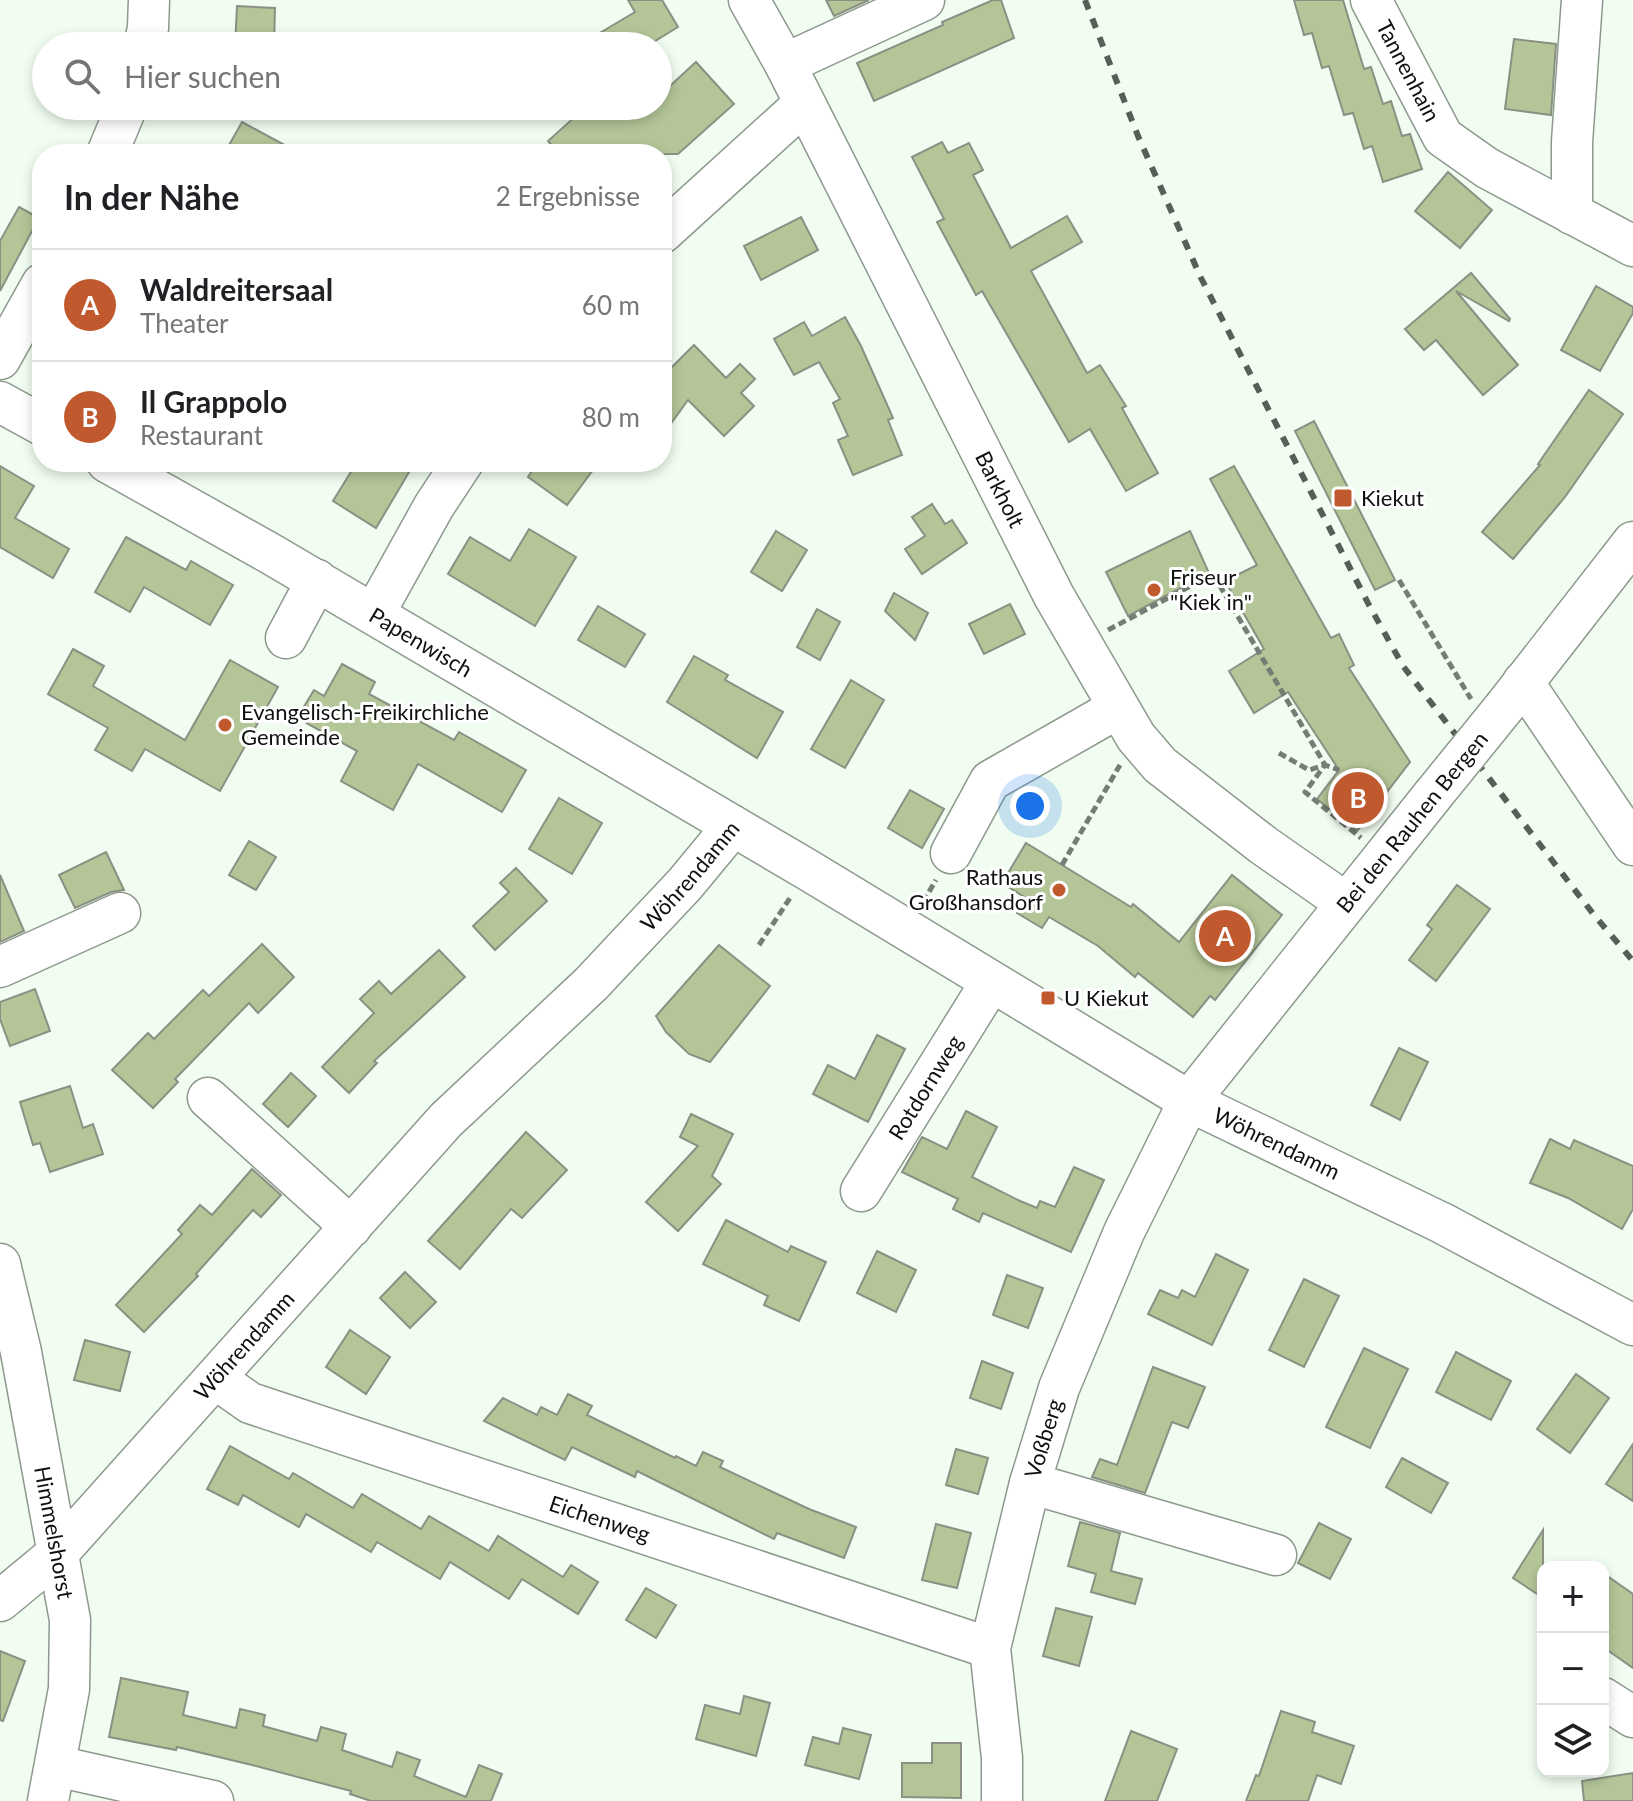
<!DOCTYPE html>
<html lang="de">
<meta charset="utf-8">
<style>
:root{--surface:#fff;--page:#f2f2f2;--text:#202124;--muted:#757577;--line:#e0e0e0;--accent:#c1592f}
body{margin:0;font-family:Lato,sans-serif;background:var(--page);color:var(--text)}
.controls{position:absolute;right:24px;bottom:24px;display:grid;overflow:hidden;border-radius:16px;box-shadow:0 4px 12px #0003}
.controls button{width:72px;height:72px;display:grid;place-items:center;padding:0;border:0;border-bottom:2px solid var(--line);background:var(--surface);color:var(--text);font:40px sans-serif}
.you{position:absolute;left:1030px;top:806px;width:28px;height:28px;margin:-20px;border:6px solid #fff;border-radius:50%;background:#1a73e8;box-shadow:0 0 0 12px #1a73e833}
.badge{display:grid;place-items:center;width:52px;height:52px;border-radius:50%;background:var(--accent);color:#fff;font-size:26px;font-weight:700}
.pin{position:absolute;translate:-50% -50%;border:4px solid #fff;box-shadow:0 2px 8px #0006}
.list{margin:0;padding:0;list-style:none}
h2{display:flex;justify-content:space-between;align-items:center;height:104px;margin:0;padding:0 32px;font-size:34px}
h2 small{font-size:26px;font-weight:400;color:var(--muted)}
.list li{display:grid;grid-template-columns:52px 1fr auto;gap:24px;align-items:center;box-sizing:border-box;height:112px;padding:0 32px;border-top:2px solid var(--line)}
.list b{display:block;font-size:30px;white-space:nowrap}
.list p{margin:0;font-size:26px;white-space:nowrap;color:var(--muted)}
.list em{font-size:26px;font-style:normal;color:var(--muted)}
.icon{flex:none;width:44px;height:44px;fill:none;stroke:currentColor;stroke-width:2;stroke-linecap:round;stroke-linejoin:round}
.map{position:relative;flex:none;width:1633px;height:1801px;overflow:hidden}
.search{position:absolute;background:var(--surface);box-shadow:0 4px 12px #0003;left:32px;top:32px;width:640px;height:88px;display:flex;align-items:center;gap:20px;box-sizing:border-box;padding:0 28px;border-radius:44px;color:var(--muted);font-size:30px}
.panel{position:absolute;background:var(--surface);box-shadow:0 4px 12px #0003;left:32px;top:144px;width:640px;height:328px;border-radius:32px}
.map>svg:first-child{display:block}
.building{fill:#b4c698;stroke:#8b9083;stroke-width:2}
.lines{fill:none;stroke-linecap:round;stroke-linejoin:round}
.minor-casing{stroke:#8e998e;stroke-width:43}
.path{stroke:#757d75;stroke-width:5;stroke-dasharray:8 4;stroke-linecap:butt}
.minor{stroke:#fff;stroke-width:40}
.rail{stroke:#575d57;stroke-width:6;stroke-dasharray:10 10;stroke-linecap:butt}
.minor-bridge-casing{stroke:#8e998e;stroke-width:43;stroke-linecap:butt}
.minor-bridge{stroke:#fff;stroke-width:40}
.poi-dot{fill:#c1592f;stroke:#fff;stroke-width:3}
.labels{text-anchor:middle;stroke-width:6;stroke-linejoin:round;paint-order:stroke}
.street-label{font-size:22px;fill:#0e120e;stroke:#fff}
.poi-label{font-size:22px;fill:#0e120e;stroke:#fff;text-anchor:start}
</style>
<div class="map">
<svg width="1633" height="1801" viewBox="0 0 1633 1801">
<rect width="100%" height="100%" fill="#f1fdf1"/>
<!-- building -->
<g class="building">
<path d="M628,0H662L678,27L647,46H578L635,12Z"/>
<path d="M826,0H869L834,16Z"/>
<path d="M993,0H1001L1014,38L874,101L857,63L943,25L942,22Z"/>
<path d="M1294,0H1343L1364,69L1371,67L1383,104L1391,101L1402,136L1410,134L1422,169L1383,182L1372,146L1364,149L1353,113L1344,115L1329,66L1322,68L1312,33L1304,35Z"/>
<path d="M237,6L275,8L274,46H235Z"/>
<path d="M1514,39L1556,44L1551,115L1505,109Z"/>
<path d="M696,62L734,104L678,154H559L548,141L587,106H658V97Z"/>
<path d="M242,122L301,154H224Z"/>
<path d="M942,142L948,153L969,143L983,170L973,175L1011,248L1067,216L1082,242L1031,271L1087,373L1100,365L1126,406L1122,408L1158,473L1126,491L1090,429L1069,442L982,291L976,295L937,222L944,219L912,157Z"/>
<path d="M1448,172L1492,210L1460,248L1415,211Z"/>
<path d="M19,207L39,218L0,291V241Z"/>
<path d="M801,217L818,250L761,280L744,246Z"/>
<path d="M1471,273L1510,319L1509,321L1456,291L1518,365L1483,395L1436,340L1424,350L1405,329Z"/>
<path d="M1596,286L1633,307V313L1600,371L1561,350Z"/>
<path d="M845,317L861,346L893,418L888,420L902,455L853,475L838,440L848,436L833,403L840,399L819,362L794,375L774,339L804,322L812,336Z"/>
<path d="M694,345L726,378L740,364L755,379L741,393L754,406L724,436L688,400L662,436V377Z"/>
<path d="M1589,390L1623,414L1565,497L1513,559L1482,532L1540,465L1538,464Z"/>
<path d="M1314,421L1395,580L1375,590L1295,431Z"/>
<path d="M357,462H415L376,528L333,501Z"/>
<path d="M538,462H582L593,470L567,505L528,477Z"/>
<path d="M0,466L34,486L15,518L69,549L53,578L0,547Z"/>
<path d="M1234,466L1331,638L1339,634L1354,665L1349,668L1410,762L1357,831L1317,799L1339,770L1288,692L1254,713L1229,671L1264,649L1225,581L1257,565L1210,479Z"/>
<path d="M932,504L945,524L952,520L967,543L922,574L905,549L925,536L912,517Z"/>
<path d="M529,529L576,557L535,626L448,574L470,537L510,561Z"/>
<path d="M776,531L807,550L782,591L751,572Z"/>
<path d="M1190,531L1209,573L1128,616L1106,572Z"/>
<path d="M126,537L186,570L191,561L233,585L210,625L144,587L130,612L95,592Z"/>
<path d="M894,593L928,613L915,640L885,611Z"/>
<path d="M1010,604L1025,634L984,654L969,624Z"/>
<path d="M598,606L645,634L625,667L578,640Z"/>
<path d="M817,609L840,622L820,660L797,647Z"/>
<path d="M73,649L104,666L93,686L185,740L230,660L278,687L220,791L145,749L132,771L95,750L108,728L48,694Z"/>
<path d="M694,656L728,675L725,680L783,712L757,758L667,702Z"/>
<path d="M342,664L375,682L369,694L454,740L459,732L526,770L502,812L418,764L393,810L341,781L357,751L297,718L314,690L324,696Z"/>
<path d="M851,680L884,700L845,768L811,749Z"/>
<path d="M910,790L944,809L922,848L888,828Z"/>
<path d="M559,798L602,823L572,874L529,849Z"/>
<path d="M249,841L276,857L256,890L229,875Z"/>
<path d="M1026,843L1131,907L1133,904L1179,942L1232,875L1282,915L1215,1000L1210,996L1193,1017L1138,973L1135,977L1098,946L1049,917L1042,928L1017,913L1026,898L1002,883Z"/>
<path d="M106,852L124,890L111,892L75,908L59,875Z"/>
<path d="M516,868L547,901L495,950L473,926L509,892L500,883Z"/>
<path d="M0,875L24,931L0,942Z"/>
<path d="M1457,885L1490,909L1436,981L1409,960L1432,929L1427,925Z"/>
<path d="M262,944L294,977L258,1013L249,1003L175,1079L178,1082L153,1108L112,1070L148,1033L154,1039L203,990L209,996Z"/>
<path d="M719,945L770,986L710,1062L689,1054L666,1032L656,1016Z"/>
<path d="M439,950L465,977L374,1061L377,1063L349,1093L322,1067L374,1013L360,999L379,981L391,994Z"/>
<path d="M35,989L50,1031L10,1046L0,1019V1002Z"/>
<path d="M877,1035L905,1049L868,1122L813,1094L828,1065L855,1079Z"/>
<path d="M1399,1048L1428,1062L1400,1120L1371,1105Z"/>
<path d="M291,1073L316,1096L288,1127L263,1104Z"/>
<path d="M70,1086L83,1128L93,1124L103,1154L50,1172L40,1143L33,1145L20,1102Z"/>
<path d="M966,1111L997,1127L972,1177L1020,1201L1037,1208L1040,1201L1055,1207L1074,1167L1104,1180L1071,1252L983,1213L979,1222L953,1209L958,1199L902,1172L922,1137L947,1149Z"/>
<path d="M691,1114L733,1134L712,1176L721,1184L678,1231L646,1202L698,1146L680,1137Z"/>
<path d="M526,1132L567,1170L522,1218L511,1209L460,1269L428,1241Z"/>
<path d="M1550,1139L1570,1149L1574,1140L1633,1166V1209L1622,1229L1568,1198L1530,1183Z"/>
<path d="M252,1169L281,1195L261,1217L253,1210L196,1274L198,1276L144,1332L116,1305L182,1234L178,1230L200,1205L212,1215Z"/>
<path d="M726,1220L788,1252L791,1246L826,1262L799,1321L764,1305L768,1296L703,1264Z"/>
<path d="M877,1251L916,1270L896,1312L857,1293Z"/>
<path d="M1216,1254L1248,1270L1212,1345L1148,1314L1160,1290L1178,1298L1182,1290L1195,1297Z"/>
<path d="M405,1272L436,1302L410,1328L380,1298Z"/>
<path d="M1007,1275L1043,1288L1028,1328L993,1315Z"/>
<path d="M1304,1279L1339,1296L1304,1367L1269,1350Z"/>
<path d="M350,1330L390,1357L366,1394L326,1367Z"/>
<path d="M85,1340L130,1352L120,1391L74,1380Z"/>
<path d="M1364,1348L1408,1369L1370,1448L1326,1427Z"/>
<path d="M1456,1352L1511,1381L1491,1420L1436,1392Z"/>
<path d="M982,1361L1013,1373L1001,1409L970,1398Z"/>
<path d="M1153,1367L1205,1387L1188,1428L1172,1422L1145,1493L1092,1477L1100,1459L1117,1465Z"/>
<path d="M1576,1374L1609,1398L1570,1453L1537,1429Z"/>
<path d="M568,1394L592,1406L587,1415L675,1458L676,1456L696,1466L703,1452L723,1461L720,1467L809,1509L856,1527L844,1558L777,1533L774,1539L637,1471L635,1477L572,1447L565,1460L484,1421L503,1398L537,1415L541,1407L557,1415Z"/>
<path d="M1633,1444V1501L1606,1484Z"/>
<path d="M230,1446L289,1479L293,1473L353,1508L362,1494L421,1529L429,1516L489,1551L498,1536L563,1577L571,1565L598,1582L578,1614L522,1579L509,1599L450,1562L440,1579L377,1542L371,1552L306,1514L299,1527L243,1495L238,1505L207,1489Z"/>
<path d="M956,1449L988,1458L978,1494L946,1485Z"/>
<path d="M1402,1458L1448,1483L1431,1513L1386,1487Z"/>
<path d="M1080,1522L1120,1533L1111,1571L1142,1579L1135,1604L1091,1592L1096,1574L1068,1566Z"/>
<path d="M1319,1523L1351,1539L1330,1579L1298,1563Z"/>
<path d="M936,1524L971,1533L957,1588L922,1580Z"/>
<path d="M1543,1530V1598L1513,1578Z"/>
<path d="M1603,1573L1633,1594V1668L1603,1647Z"/>
<path d="M646,1588L676,1605L656,1638L626,1620Z"/>
<path d="M1056,1608L1092,1617L1079,1666L1043,1656Z"/>
<path d="M0,1651L25,1661L3,1721L0,1720Z"/>
<path d="M121,1678L188,1692L183,1715L236,1728L240,1709L265,1715L263,1726L317,1741L321,1727L346,1734L342,1750L392,1767L397,1752L420,1760L414,1776L466,1797L479,1765L502,1774L491,1801H371L350,1794L351,1791L252,1765L177,1747L176,1750L109,1737Z"/>
<path d="M744,1696L770,1703L756,1756L696,1739L705,1705L740,1714Z"/>
<path d="M1281,1711L1315,1722L1312,1732L1354,1746L1341,1784L1317,1775L1308,1801H1246L1256,1775L1259,1776Z"/>
<path d="M843,1728L871,1735L859,1779L805,1765L813,1737L839,1744Z"/>
<path d="M1131,1731L1177,1749L1157,1801H1105Z"/>
<path d="M932,1743H961V1798L902,1797V1763H932Z"/>
<path d="M1633,1773V1801H1584L1582,1781Z"/>
</g>
<g class="lines">
<defs>
<g id="minor">
<path id="s1" d="M749,0L785,64L1054,596L1136,737L1160,765L1263,845L1346,903"/>
<path id="s2" d="M1371,0L1443,137L1487,168L1633,246"/>
<path d="M144,46L148,28L149,0"/>
<path d="M785,64L924,0"/>
<path d="M107,154L127,106"/>
<path d="M1572,214V142L1582,0"/>
<path d="M662,233L804,104"/>
<path d="M0,359L42,284"/>
<path d="M0,402L42,425"/>
<path id="s3" d="M107,462L271,554L808,870L1189,1101L1442,1223L1633,1325"/>
<path d="M374,614L434,506L463,462"/>
<path d="M286,638L317,580"/>
<path d="M1523,682L1633,845"/>
<path d="M1506,705L1633,542"/>
<path d="M951,853L990,781L1118,708"/>
<path d="M0,967L120,913"/>
<path d="M208,1098L351,1227"/>
<path id="s4" d="M861,1191L991,982"/>
<path id="s5" d="M0,1264L21,1352L70,1620L69,1689L48,1801"/>
<path id="s6" d="M216,1379L250,1403L990,1648"/>
<path d="M1030,1483L1276,1555"/>
<path id="s7" d="M0,1601L58,1553L446,1120L591,984L685,884L733,826"/>
<path d="M1603,1698L1633,1717"/>
<path d="M56,1766L213,1801"/>
<path id="s8" d="M1002,1801V1758L990,1648L1030,1483L1059,1388L1124,1232L1189,1101L1433,795"/>
</g>
</defs>
<!-- minor casing -->
<use href="#minor" class="minor-casing"/>
<!-- path -->
<g class="path">
<path d="M1399,580L1471,699"/>
<path d="M1108,630L1213,574L1325,765L1305,792L1361,838"/>
<path d="M1279,753L1309,770L1325,765L1339,770"/>
<path d="M1062,865L1120,765"/>
<path d="M923,902L936,880"/>
<path d="M759,945L790,898"/>
</g>
<!-- minor -->
<use href="#minor" class="minor"/>
<!-- rail -->
<path class="rail" d="M1085,0L1138,136L1201,278L1369,605L1403,666L1594,915L1633,961"/>
<defs>
<path id="minor-bridge" d="M1433,795L1506,705"/>
</defs>
<!-- minor-bridge casing -->
<use href="#minor-bridge" class="minor-bridge-casing"/>
<!-- minor-bridge -->
<use href="#minor-bridge" class="minor-bridge"/>
</g>
<!-- markers -->
<g class="poi-dot">
<rect x="1333" y="488" width="20" height="20" rx="4"/>
<circle cx="1154" cy="590" r="8"/>
<circle cx="225" cy="725" r="8"/>
<circle cx="1059" cy="890" r="8"/>
<rect x="1040" y="990" width="16" height="16" rx="4"/>
</g>
<g class="labels">
<!-- street labels -->
<g class="street-label">
<text dy="8" stroke="none"><textPath href="#s2" startOffset="80">Tannenhain</textPath></text>
<text dy="8" stroke="none"><textPath href="#s1" startOffset="550">Barkholt</textPath></text>
<text dy="8" stroke="none"><textPath href="#s3" startOffset="362">Papenwisch</textPath></text>
<text transform="translate(1412 822) rotate(-51)" y="8">Bei den Rauhen Bergen</text>
<text dy="8" stroke="none"><textPath href="#s7" startOffset="1002">Wöhrendamm</textPath></text>
<text dy="8" stroke="none"><textPath href="#s4" startOffset="122">Rotdornweg</textPath></text>
<text dy="8" stroke="none"><textPath href="#s3" startOffset="1354">Wöhrendamm</textPath></text>
<text dy="8" stroke="none"><textPath href="#s7" startOffset="354">Wöhrendamm</textPath></text>
<text dy="8" stroke="none"><textPath href="#s8" startOffset="370">Voßberg</textPath></text>
<text dy="8" stroke="none"><textPath href="#s6" startOffset="410">Eichenweg</textPath></text>
<text dy="8" stroke="none"><textPath href="#s5" startOffset="274">Himmelshorst</textPath></text>
</g>
<!-- poi labels -->
<g class="poi-label">
<text x="1361" y="506">Kiekut</text>
<text x="1170" y="585">Friseur<tspan x="1170" dy="25">"Kiek in"</tspan></text>
<text x="241" y="720">Evangelisch-Freikirchliche<tspan x="241" dy="25">Gemeinde</tspan></text>
<text x="1043" y="885" text-anchor="end">Rathaus<tspan x="1043" dy="25">Großhansdorf</tspan></text>
<text x="1064" y="1006">U Kiekut</text>
</g>
</g>
</svg>
<div class="controls">
<button>+</button>
<button>−</button>
<button><svg class="icon" aria-label="layers" viewBox="0 0 24 24"><path d="M12 4l9 5-9 5-9-5zM3 14l9 5 9-5"/></svg></button>
</div>
<div class="you"></div>
<div class="pin badge" style="left:1225px;top:936px">A</div>
<div class="pin badge" style="left:1358px;top:798px">B</div>
<div class="search"><svg class="icon" aria-label="search" viewBox="0 0 24 24"><circle cx="10" cy="10" r="6"/><path d="M15 15l6 6"/></svg>Hier suchen</div>
<section class="panel">
<h2>In der Nähe<small>2 Ergebnisse</small></h2>
<ul class="list">
<li><span class="badge">A</span><div><b>Waldreitersaal</b><p>Theater</p></div><em>60 m</em></li>
<li><span class="badge">B</span><div><b>Il Grappolo</b><p>Restaurant</p></div><em>80 m</em></li>
</ul>
</section>
</div>
